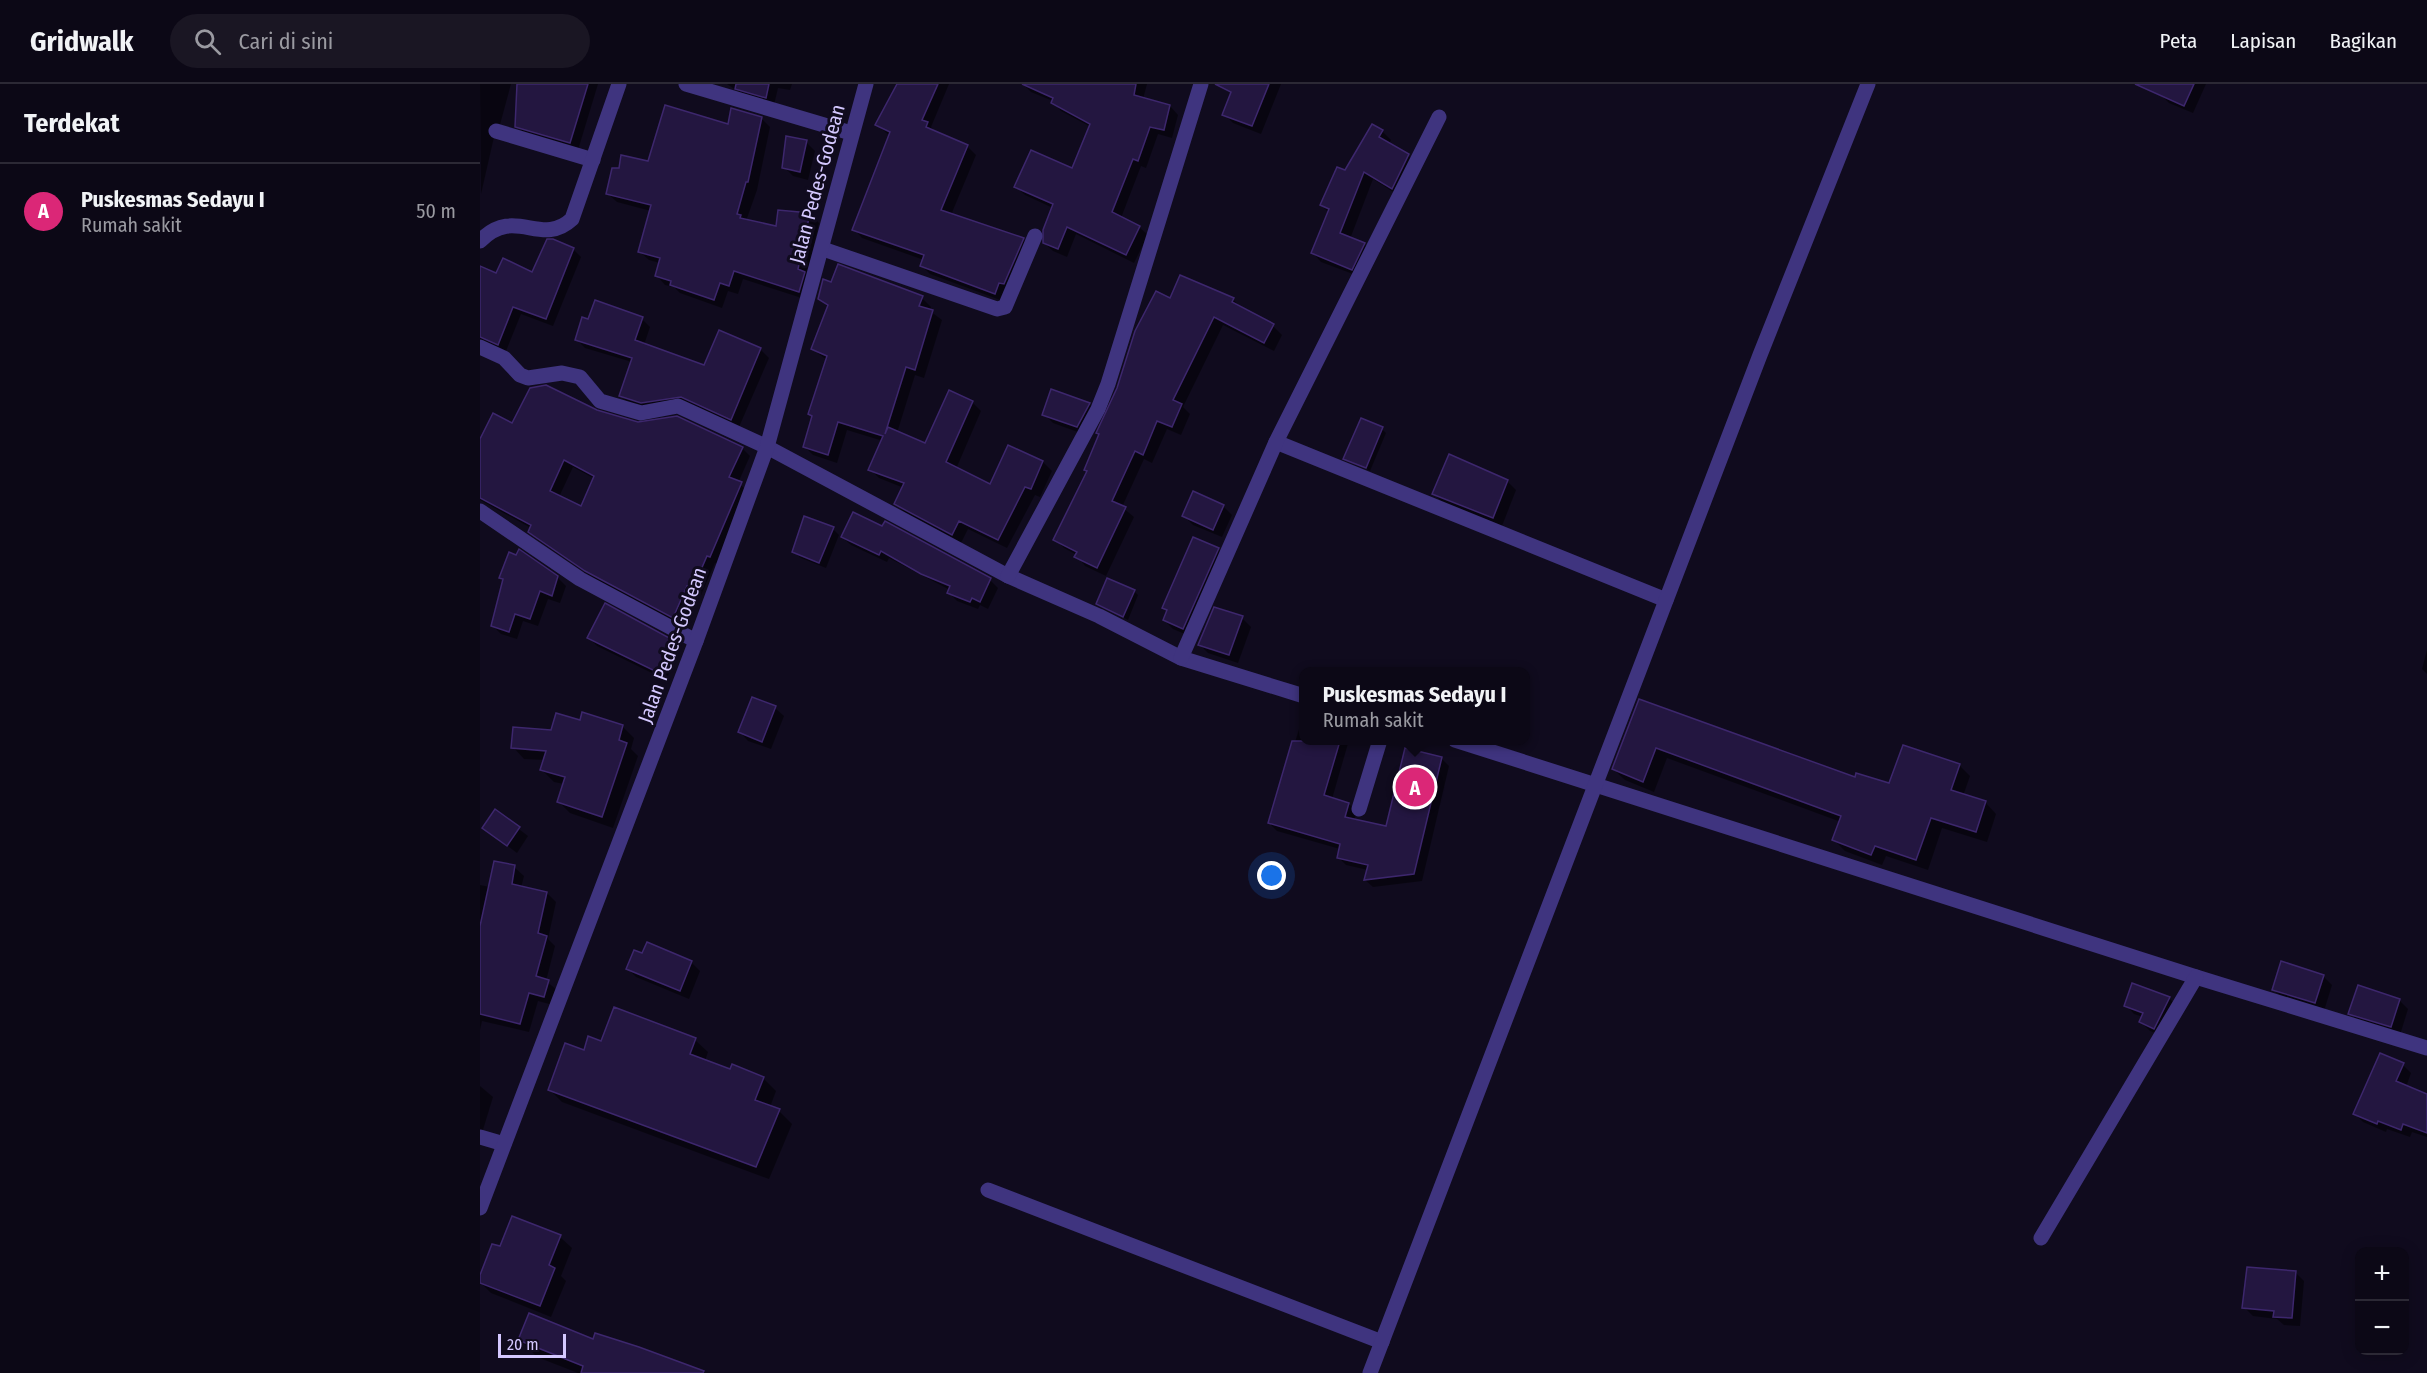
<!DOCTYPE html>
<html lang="id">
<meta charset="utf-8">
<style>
:root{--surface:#0c0816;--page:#1a1623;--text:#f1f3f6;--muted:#9a9aa1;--line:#2c2935;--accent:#db2777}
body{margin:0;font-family:"Fira Sans Condensed",sans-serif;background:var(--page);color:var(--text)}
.controls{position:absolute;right:18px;bottom:18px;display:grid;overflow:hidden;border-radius:12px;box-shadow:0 3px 15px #0003}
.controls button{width:54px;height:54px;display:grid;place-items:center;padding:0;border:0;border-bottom:2px solid var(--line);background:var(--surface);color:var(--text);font:30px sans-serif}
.scale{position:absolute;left:18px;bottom:15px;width:68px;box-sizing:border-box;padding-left:6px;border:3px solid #d4c8ff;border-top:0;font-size:16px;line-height:21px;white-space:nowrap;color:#d4c8ff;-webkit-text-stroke:4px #100b1e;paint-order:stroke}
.you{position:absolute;left:792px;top:792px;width:21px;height:21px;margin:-15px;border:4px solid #fff;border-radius:50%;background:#1a73e8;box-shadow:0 0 0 9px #1a73e833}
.badge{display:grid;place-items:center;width:39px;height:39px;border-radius:50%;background:var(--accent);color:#fff;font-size:20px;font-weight:700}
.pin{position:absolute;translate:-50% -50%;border:3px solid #fff;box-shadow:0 2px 6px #0006}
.popup{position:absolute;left:819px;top:583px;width:231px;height:78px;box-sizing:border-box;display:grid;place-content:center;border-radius:12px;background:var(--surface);filter:drop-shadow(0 2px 4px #0005);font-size:20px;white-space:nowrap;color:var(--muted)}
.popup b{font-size:22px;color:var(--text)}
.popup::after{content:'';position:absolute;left:50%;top:100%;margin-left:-12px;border:12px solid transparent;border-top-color:var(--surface)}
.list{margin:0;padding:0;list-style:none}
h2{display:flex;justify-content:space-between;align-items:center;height:78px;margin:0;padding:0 24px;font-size:26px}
h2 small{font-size:20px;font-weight:400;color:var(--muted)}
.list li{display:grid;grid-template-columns:39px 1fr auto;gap:18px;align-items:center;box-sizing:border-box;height:96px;padding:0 24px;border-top:2px solid var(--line)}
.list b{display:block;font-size:22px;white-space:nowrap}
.list p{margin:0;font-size:20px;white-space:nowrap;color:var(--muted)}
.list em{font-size:20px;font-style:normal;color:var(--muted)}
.icon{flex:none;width:33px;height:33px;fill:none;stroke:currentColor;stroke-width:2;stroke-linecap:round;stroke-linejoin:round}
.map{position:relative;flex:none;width:1947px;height:1289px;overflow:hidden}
header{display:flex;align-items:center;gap:36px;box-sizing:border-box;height:84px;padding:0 30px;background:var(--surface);border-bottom:2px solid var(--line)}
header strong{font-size:28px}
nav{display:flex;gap:33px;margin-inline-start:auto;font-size:21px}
.search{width:420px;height:54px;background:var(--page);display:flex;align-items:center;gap:15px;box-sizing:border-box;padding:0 21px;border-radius:33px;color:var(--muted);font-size:22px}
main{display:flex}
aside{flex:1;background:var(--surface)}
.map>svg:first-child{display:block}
.shadow{fill:#0007;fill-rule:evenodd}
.building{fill:#231640;stroke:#3d276d;stroke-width:1.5;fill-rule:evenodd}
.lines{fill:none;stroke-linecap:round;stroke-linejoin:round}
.minor{stroke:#3f347f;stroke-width:15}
.labels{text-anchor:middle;stroke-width:6;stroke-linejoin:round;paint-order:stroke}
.street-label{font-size:20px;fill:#d4c8ff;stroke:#100b1e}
</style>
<header>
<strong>Gridwalk</strong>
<div class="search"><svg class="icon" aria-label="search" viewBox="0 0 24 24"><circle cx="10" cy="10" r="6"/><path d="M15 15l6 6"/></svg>Cari di sini</div>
<nav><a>Peta</a><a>Lapisan</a><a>Bagikan</a></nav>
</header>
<main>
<aside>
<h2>Terdekat<small></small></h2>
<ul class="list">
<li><span class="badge">A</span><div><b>Puskesmas Sedayu I</b><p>Rumah sakit</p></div><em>50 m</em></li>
</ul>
</aside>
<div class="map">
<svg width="1947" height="1289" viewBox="0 0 1947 1289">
<rect width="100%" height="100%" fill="#100b1e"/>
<!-- shadow -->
<g class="shadow">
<path d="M0,0H31L18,48L14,53L1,110Z"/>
<path d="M39,0H118L98,66L45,50L37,42Z"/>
<path d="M247,0H312L310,6L298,4L294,21L265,12Z"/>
<path d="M418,0H469L451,43L456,49L488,63L496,71L471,131L543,155L551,163L523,217L450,190L442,182L444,176L382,154L374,145L410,52L397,41Z"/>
<path d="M543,0H667L663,15L690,22L698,31L692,54L678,50L666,84L661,82L641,134L659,143L668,151L654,179L596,150L587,173L573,167L564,159L573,124L545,111L536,103L593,86L611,43L581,27L573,17L551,8Z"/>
<path d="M756,0H801L781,50L753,39L744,30Z"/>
<path d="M1684,0H1726L1713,29L1689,19L1680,10Z"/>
<path d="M281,34L290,43L277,106L266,137L297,144L299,127L330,130L339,139L327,192L328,216L263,195L258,210L248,207L242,224L200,209L194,203L185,201L177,192L180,179L169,176L160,168L171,127L137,118L128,110L169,79L249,42Z"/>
<path d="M902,47L911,56L909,60L928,71L937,80L921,113L893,95L870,155L884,160L893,169L881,193L841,178L833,169L849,129L841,121Z"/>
<path d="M326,58L335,67L328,96L313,92L304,83Z"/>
<path d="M93,165L101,173L73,242L41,230L26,267L0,261V190H53Z"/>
<path d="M352,199L442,214L451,223L450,227L462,236L444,294L435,291L417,349L446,361L492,318L501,327L476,385L511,402L563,378L572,387L560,413L555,411L527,464L488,445L481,459L424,428L415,419L424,404L399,394L390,385L403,357L367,346L357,379L333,371L324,362L333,334L329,330L347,276L332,265L349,224L339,214Z"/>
<path d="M753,215L762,225L793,242L802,251L794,267L743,241L703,323L710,330L701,351L687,345L672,379L664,375L642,423L654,433L626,492L605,482L597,471L584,464L575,455L691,216Z"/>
<path d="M162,235L170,243L164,261L225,282L240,248L281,266L289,274L259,343L211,321L171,327L149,320L141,312L152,278L105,264L97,256L109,237Z"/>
<path d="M609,320L618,328L606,351L573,339L564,330Z"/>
<path d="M117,328L262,364L270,372L258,399L269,408L238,481L235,479L221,511L216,509L202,541L115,495L58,456L50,447L51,444L0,416V356L32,341ZM93,383L115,395L102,424L79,413Z"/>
<path d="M902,345L906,349L890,387L865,374Z"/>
<path d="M1027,397L1036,406L1022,442L962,418L954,410Z"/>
<path d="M743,422L752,431L742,453L713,441L704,432Z"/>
<path d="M353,445L359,451L346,484L321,474L314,468Z"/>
<path d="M362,453L510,496L518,504L508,525L500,521L498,525L477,517L469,509L470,506L409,474L407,478L371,461Z"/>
<path d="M738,465L747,474L712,553L693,545L684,536L688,528L684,524Z"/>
<path d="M21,493H77L86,502L80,519L68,515L58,542L43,537L37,555L21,550L12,541L24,497Z"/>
<path d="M654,507L658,511L648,536L618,520Z"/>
<path d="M762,534L771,543L758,579L728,569L719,560Z"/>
<path d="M109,554L192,557L200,565L186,596L117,562Z"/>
<path d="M1947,566V590L1942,585Z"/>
<path d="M1159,617L1376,695L1410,701L1479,681L1490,692L1483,712L1505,718L1516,730L1507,758L1462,744L1448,786L1406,772L1402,781L1365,767L1354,756L1361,738L1187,674L1174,708L1145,696L1133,685Z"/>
<path d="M295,624L304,632L291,665L268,657L260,648Z"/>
<path d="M824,630V656H869L852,715L869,720L877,728L874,736L907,744L961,674L969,682L942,797L893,803L885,796L888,786L866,781L858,773L860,765L797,747L789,739Z"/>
<path d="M101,638L142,642L154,654L151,665L158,672L133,744L90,729L78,717L84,700L74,698L62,686L65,676L44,675L33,663Z"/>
<path d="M15,727L48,752L37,769L4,744Z"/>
<path d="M34,783L44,792L41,804L67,809L76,818L68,855L75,862L66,897L77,906L73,921L58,917L49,948L2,937L0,946V801L10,803Z"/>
<path d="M211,878L220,887L209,915L156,893L148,885Z"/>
<path d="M1843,892L1852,901L1844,927L1803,915L1794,906Z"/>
<path d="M1689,914L1698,923L1683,952L1670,947L1661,938L1663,933L1654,930L1646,921Z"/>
<path d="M1919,916L1928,925L1920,951L1879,938L1870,929Z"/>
<path d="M215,956L228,968L225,977L251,987L283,994L296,1007L290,1023L299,1027L312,1040L289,1095L82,1018L69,1005L105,968Z"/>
<path d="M1923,981L1931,989L1926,1003L1947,1011V1053L1932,1048L1930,1053L1907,1045L1906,1048L1883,1038L1875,1030Z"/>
<path d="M0,1002L13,1013L2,1049L0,1048Z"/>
<path d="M80,1153L92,1164L81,1192L86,1197L71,1233L11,1209L0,1198L21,1164Z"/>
<path d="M1815,1188L1824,1197L1820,1242L1804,1241L1797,1235L1773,1232L1764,1223Z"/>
<path d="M116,1251L225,1289H98L57,1273L40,1256H114Z"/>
</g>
<!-- building -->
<g class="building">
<path d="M37,0H108L90,59L35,43Z"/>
<path d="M256,0H289L286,14L255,5Z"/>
<path d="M417,0H458L442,36L448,38L446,43L488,61L461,126L544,154L524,200L519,199L515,210L440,182L444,171L372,146L410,48L395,41Z"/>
<path d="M542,0H656L654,11L690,21L684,46L670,43L658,77L653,75L632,128L660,142L646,171L587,143L578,165L563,159V146L573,120L534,103L551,66L592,84L610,40L571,19L573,14Z"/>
<path d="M735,0H789L772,42L742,31L751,8Z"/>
<path d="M1655,0H1714L1704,22Z"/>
<path d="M185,21L248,40L251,24L282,33L268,98H266L257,130L261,131L260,134L296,142L298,126L330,129L318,185L325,188L319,208L254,187L249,202L240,199L234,216L190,201L191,197L175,192L180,174L158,168L171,121L126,110L132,84H139L141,71L168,77Z"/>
<path d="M892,40L903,46L899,53L929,70L912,105L884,88L860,149L885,159L872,186L831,169L849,125L840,121L857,83L865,86Z"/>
<path d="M306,52L327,56L320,88L302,84Z"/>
<path d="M67,155H73L94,164L66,235L33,223L18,261L0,253V182L16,189L23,174L52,188Z"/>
<path d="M358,180L443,212L439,222L453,226L435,286L426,283L405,350L408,343L445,359L469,306L493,317L466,378L510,400L528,361L563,377L551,405L545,403L518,456L479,437L472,451L414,420L424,399L388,386L403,352L358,338L348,371L323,363L332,332L328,330L347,272L331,265L348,221L338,215L343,195L351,198Z"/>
<path d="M700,191L754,214L752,218L794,240L784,259L734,233L693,316L702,320L692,343L677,337L663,371L655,367L632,417L646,423L617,484L594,473L597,468L573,456L607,387L604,386L619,350L616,349L637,304L655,247L676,207L690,214Z"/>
<path d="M115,216L163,233L155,256L224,281L239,246L281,264L251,336L201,313L161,319L139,312L152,274L95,256L102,233L108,235Z"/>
<path d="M66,301L117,326L158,338L197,332L263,363L249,393L262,398L230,473L227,472L213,504L207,502L193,534L105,487L48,448L51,441L0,414V355L13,329L32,339L50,304ZM84,376L114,392L101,422L70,407Z"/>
<path d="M571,305L610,319L597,343L562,331Z"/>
<path d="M881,334L903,343L886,384L863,375Z"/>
<path d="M969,370L1028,396L1013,434L952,410Z"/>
<path d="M713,407L744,421L733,446L702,432Z"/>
<path d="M373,428L402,442L405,437L511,494L500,518L492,514L490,518L467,509L470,502L441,490L401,467L399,471L361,453Z"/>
<path d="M324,432L354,443L339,479L312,468Z"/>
<path d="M713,453L739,464L703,545L683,536L687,526L682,524Z"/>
<path d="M39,465L78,492L72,512L60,507L50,535L35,530L29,548L11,542L23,495L19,494L29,468L36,471Z"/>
<path d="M627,494L655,506L643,533L616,520Z"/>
<path d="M125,519L193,556L177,588L107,554Z"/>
<path d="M734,523L763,532L749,571L718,561Z"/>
<path d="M272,613L296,622L282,658L258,648Z"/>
<path d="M1159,615L1375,693L1376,689L1409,699L1423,661L1480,680L1471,706L1506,717L1496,748L1451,734L1436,776L1395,762L1391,771L1352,756L1361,732L1176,664L1163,698L1132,685Z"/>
<path d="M102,628L143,641L139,656L147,659L122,733L77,718L85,693L60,686L66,667L31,664L33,643L71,646L76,629L100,636Z"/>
<path d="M812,657H860L844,711L869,719L865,733L906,742L925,664L962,673L934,790L884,796L888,781L857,774L860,760L788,739Z"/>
<path d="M15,725L40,743L27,762L2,744Z"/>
<path d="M14,777L35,781L32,800L67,808L58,849L67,852L56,892L69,896L64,913L49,909L40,940L0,930V842Z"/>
<path d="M167,858L212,877L200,907L146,885L154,866L162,869Z"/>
<path d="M1801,877L1844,891L1835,919L1792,906Z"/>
<path d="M1652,899L1690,913L1674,945L1659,938L1663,929L1644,922Z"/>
<path d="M1878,901L1920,915L1911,943L1868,930Z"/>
<path d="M134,923L216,954L210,970L250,985L252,980L284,993L275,1016L300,1025L276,1083L68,1006L85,959L104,966L108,952L121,957Z"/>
<path d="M1900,969L1924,979L1916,997L1947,1010V1049L1923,1040L1921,1046L1898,1037L1897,1040L1873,1030Z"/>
<path d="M32,1132L81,1151L69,1181L75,1184L60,1222L0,1199V1191L12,1160L20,1162Z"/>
<path d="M1767,1183L1816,1187L1812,1234L1793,1233L1794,1227L1762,1224Z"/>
<path d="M49,1229L113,1255L115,1249L159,1263L224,1287L223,1289H101L103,1282L38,1256Z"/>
</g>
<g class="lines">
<!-- minor -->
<g class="minor">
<path d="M206,0L371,49"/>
<path d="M16,47L113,76"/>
<path d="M0,157C35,121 61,164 92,135L139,0"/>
<path d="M343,165L517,225L525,223L555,152"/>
<path d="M0,263L24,274L40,291L48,294L82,289L100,293L120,317L161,329L198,322L287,363L528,492L619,532L701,574L824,612"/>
<path d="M796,358L1186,516"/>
<path d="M0,427L100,495L216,557"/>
<path d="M528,492L618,325L628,300L721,0"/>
<path d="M701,574L796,358L959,33"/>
<path d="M975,656L1716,893L1947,964"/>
<path d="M879,725L900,656"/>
<path d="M0,1053L24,1060"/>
<path d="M508,1106L902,1258"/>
<path d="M0,1124L216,557L287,363L386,0"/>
<path d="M1561,1154L1716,893"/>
<path d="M890,1289L1280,271L1388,0"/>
</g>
</g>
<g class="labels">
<!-- street labels -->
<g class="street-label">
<text transform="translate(337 100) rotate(-75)" y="7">Jalan Pedes-Godean</text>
<text transform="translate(192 561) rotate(-70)" y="7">Jalan Pedes-Godean</text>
</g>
</g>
</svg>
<div class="controls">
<button>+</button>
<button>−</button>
</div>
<div class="scale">20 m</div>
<div class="you"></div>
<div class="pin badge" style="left:935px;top:703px">A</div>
<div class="popup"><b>Puskesmas Sedayu I</b>Rumah sakit</div>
</div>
</main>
